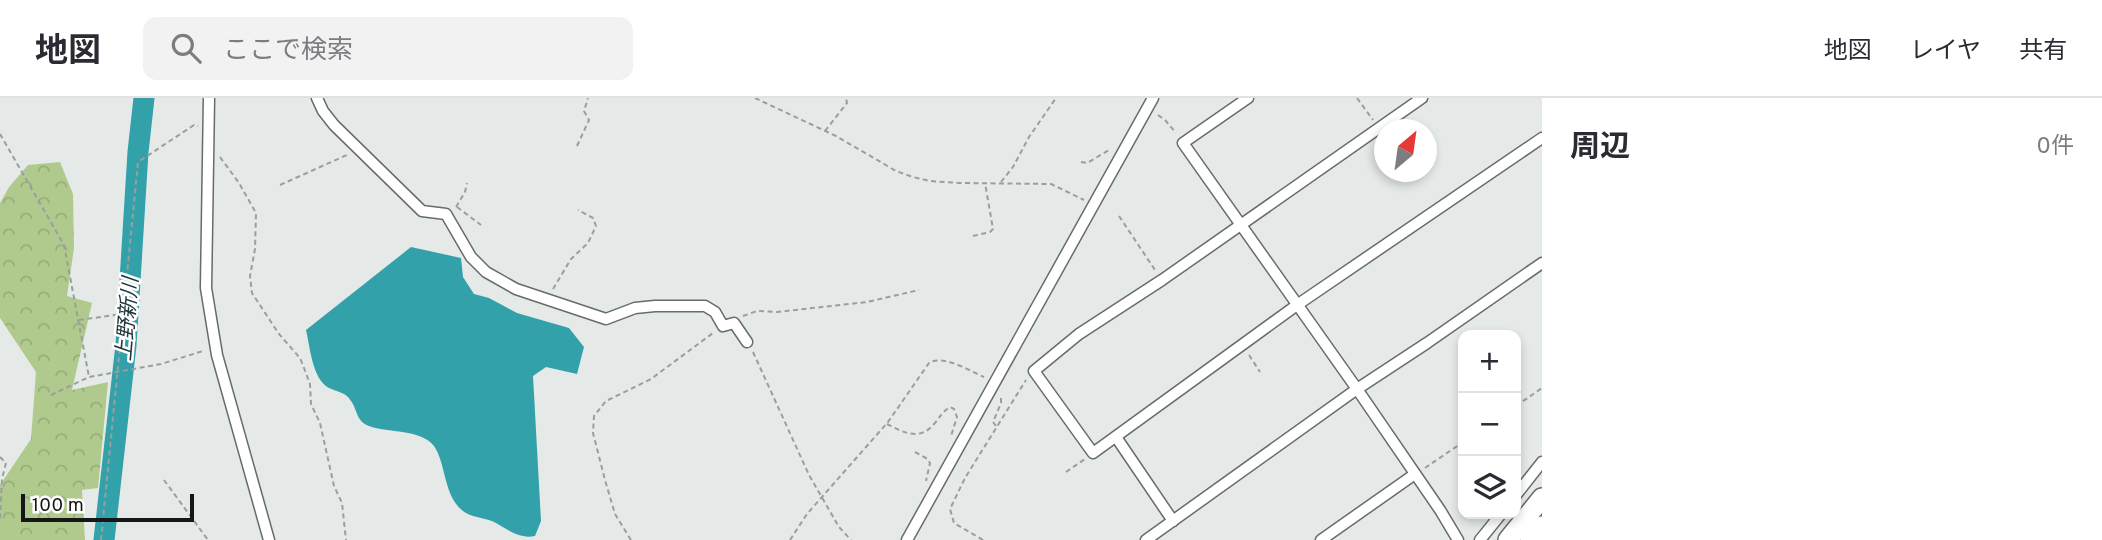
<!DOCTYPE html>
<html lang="ja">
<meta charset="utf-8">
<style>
:root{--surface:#fff;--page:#f2f2f3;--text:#2b2b33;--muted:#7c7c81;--line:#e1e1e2}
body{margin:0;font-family:Overpass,"Noto Sans JP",sans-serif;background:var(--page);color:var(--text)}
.controls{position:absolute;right:21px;bottom:21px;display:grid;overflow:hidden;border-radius:14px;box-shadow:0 4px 10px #0003}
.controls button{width:63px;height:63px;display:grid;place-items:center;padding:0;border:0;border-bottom:2px solid var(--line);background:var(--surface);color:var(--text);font:35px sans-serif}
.compass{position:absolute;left:1374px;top:21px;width:63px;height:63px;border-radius:50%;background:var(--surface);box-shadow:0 4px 10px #0003;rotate:29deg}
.scale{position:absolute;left:21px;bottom:18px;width:173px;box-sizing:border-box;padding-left:7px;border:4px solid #151716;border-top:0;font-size:19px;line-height:24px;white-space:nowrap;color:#151716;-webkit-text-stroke:5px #fff;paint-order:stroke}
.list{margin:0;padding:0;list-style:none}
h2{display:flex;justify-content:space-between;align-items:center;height:91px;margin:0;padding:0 28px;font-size:30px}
h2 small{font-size:23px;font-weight:400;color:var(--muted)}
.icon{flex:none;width:38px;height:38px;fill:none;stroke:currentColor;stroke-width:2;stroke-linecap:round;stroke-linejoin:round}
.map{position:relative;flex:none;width:1542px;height:442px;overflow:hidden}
header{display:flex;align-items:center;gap:42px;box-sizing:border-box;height:98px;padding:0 35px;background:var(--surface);border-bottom:2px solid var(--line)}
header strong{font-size:33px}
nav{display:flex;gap:38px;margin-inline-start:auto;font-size:24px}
.search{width:490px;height:63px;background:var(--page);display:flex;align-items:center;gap:18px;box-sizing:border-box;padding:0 24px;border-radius:14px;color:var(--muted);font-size:26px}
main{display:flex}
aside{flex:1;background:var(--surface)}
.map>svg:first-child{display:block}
.forest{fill:url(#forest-crowns)}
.water{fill:#33a1aa}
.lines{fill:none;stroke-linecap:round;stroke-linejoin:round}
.river{stroke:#33a1aa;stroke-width:21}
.minor-casing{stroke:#676b69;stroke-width:13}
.motorway-casing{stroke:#676b69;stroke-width:22}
.path{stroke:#9a9e9d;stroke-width:2;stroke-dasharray:5 3.5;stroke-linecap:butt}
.minor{stroke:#fff;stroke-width:10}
.motorway{stroke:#fff;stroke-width:19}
.labels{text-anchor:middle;stroke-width:5;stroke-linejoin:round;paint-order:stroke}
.water-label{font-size:21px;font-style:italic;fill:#21393b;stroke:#fff}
</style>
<header>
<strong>地図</strong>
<div class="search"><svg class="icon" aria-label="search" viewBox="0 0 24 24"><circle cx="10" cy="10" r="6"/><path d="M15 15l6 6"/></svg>ここで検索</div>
<nav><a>地図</a><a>レイヤ</a><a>共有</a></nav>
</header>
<main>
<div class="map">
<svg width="1542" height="442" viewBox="0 0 1542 442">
<defs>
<pattern id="forest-crowns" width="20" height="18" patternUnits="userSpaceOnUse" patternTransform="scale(1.75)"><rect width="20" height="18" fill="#b0ca8d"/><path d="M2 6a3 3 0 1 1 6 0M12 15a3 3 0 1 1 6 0" fill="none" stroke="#96ad79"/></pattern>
</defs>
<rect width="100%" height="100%" fill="#e5eae8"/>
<!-- forest -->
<path class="forest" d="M60,64L73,96L74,150L67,198L92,205L72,292L108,284L98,390L82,392L85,442H0V387L31,341L36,274L0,220V105L9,89L28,67Z"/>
<!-- water -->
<path class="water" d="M411,149L461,160L463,179L474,196L489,200L517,215L569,230L584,249L577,276L546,269L533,278L541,423L535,438C520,441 510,433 496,425C487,420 475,420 466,415C443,401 447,367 434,348C421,331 388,335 369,328C356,323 358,313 351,303C346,294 337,294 329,290C312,281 310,248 306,232Z"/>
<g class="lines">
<!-- river -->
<path class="river" d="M104,442L126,247L138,54L144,0"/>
<defs>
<g id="minor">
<path d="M209,0L206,190L217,257L269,442"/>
<path d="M317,0L323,13L334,27L422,113L446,116L471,159L486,174L516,191L606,221L635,210L655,208H705L715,214L723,228L734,225L747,244"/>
<path d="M1248,0L1183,45L1357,291L1440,412L1458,442"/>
<path d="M1422,0L1162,182L1079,236L1034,273L1093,355L1297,207L1542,40"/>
<path d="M1116,339L1173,423"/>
<path d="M1516,397L1542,364"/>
<path d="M907,442L1153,0"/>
<path d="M1146,442L1357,291L1427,245L1542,165"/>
<path d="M1321,442L1415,376"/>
<path d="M1480,442L1501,416"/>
</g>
<g id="motorway">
<path d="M1508,442L1542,400"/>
<path d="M1530,442L1542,428"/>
</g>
</defs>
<!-- minor casing -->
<use href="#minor" class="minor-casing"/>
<!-- motorway casing -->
<use href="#motorway" class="motorway-casing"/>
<!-- path -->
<g class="path">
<path d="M755,0L836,38L896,73L913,79L930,83L960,85L1051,86L1084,102"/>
<path d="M1357,0L1373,22"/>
<path d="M1158,17L1165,22L1176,35"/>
<path d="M825,33L847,5L846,0"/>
<path d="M0,36L64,147L89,279"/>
<path d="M577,48L589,22L584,13L588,0"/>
<path d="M220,59L239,85L256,115L255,151L250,178L252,195L279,236L300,260L304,270L310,286L311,306L320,325L334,388L342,405L346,442"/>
<path d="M1081,64L1087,65L1111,51"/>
<path d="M1001,84L1013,69L1029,39L1056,0"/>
<path d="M280,87L349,56"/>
<path d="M456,109L465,94L467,85"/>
<path d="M457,109L481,127"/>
<path d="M1119,118L1155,172"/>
<path d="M973,138L990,134L993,131L985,85"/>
<path d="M553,191L571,161L588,145L596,128L593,120L578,112"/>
<path d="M743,218L757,213L777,214L867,204L919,192"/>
<path d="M79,222L122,216"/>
<path d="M753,254L809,377L839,429L851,442"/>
<path d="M1249,257L1260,274"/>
<path d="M51,297L89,279L161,266L203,253"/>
<path d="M1516,308L1542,290"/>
<path d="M887,326C904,335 920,343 934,326C940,319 943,313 950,309L954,311L957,319L951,338"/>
<path d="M996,328L993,324L1001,305V297"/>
<path d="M915,354L926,360L930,365L926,383"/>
<path d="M0,359L6,365L2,381L0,421"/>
<path d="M1425,370L1463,344"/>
<path d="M1066,374L1085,361"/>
<path d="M164,382L208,442"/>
<path d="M101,442L138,64L194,27L198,28"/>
<path d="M631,442L615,416L605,382L593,335L594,318L606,303L651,281L713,235"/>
<path d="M790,442L807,416L888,324L929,265C943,256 970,273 984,279"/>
<path d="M983,442L954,425L950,411L965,380L1026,282"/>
</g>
<!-- minor -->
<use href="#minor" class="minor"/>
<!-- motorway -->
<use href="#motorway" class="motorway"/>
</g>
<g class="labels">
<!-- water labels -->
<g class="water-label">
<text transform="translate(127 221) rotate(-85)" y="7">上野新川</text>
</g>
</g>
</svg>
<div class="controls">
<button>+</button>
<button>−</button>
<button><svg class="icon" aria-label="layers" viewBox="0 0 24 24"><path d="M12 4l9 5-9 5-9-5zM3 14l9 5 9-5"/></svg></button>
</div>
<svg class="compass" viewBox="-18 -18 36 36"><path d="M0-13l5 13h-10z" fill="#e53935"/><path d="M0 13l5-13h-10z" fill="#7c7c81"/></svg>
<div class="scale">100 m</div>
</div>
<aside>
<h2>周辺<small>0件</small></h2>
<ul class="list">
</ul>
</aside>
</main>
